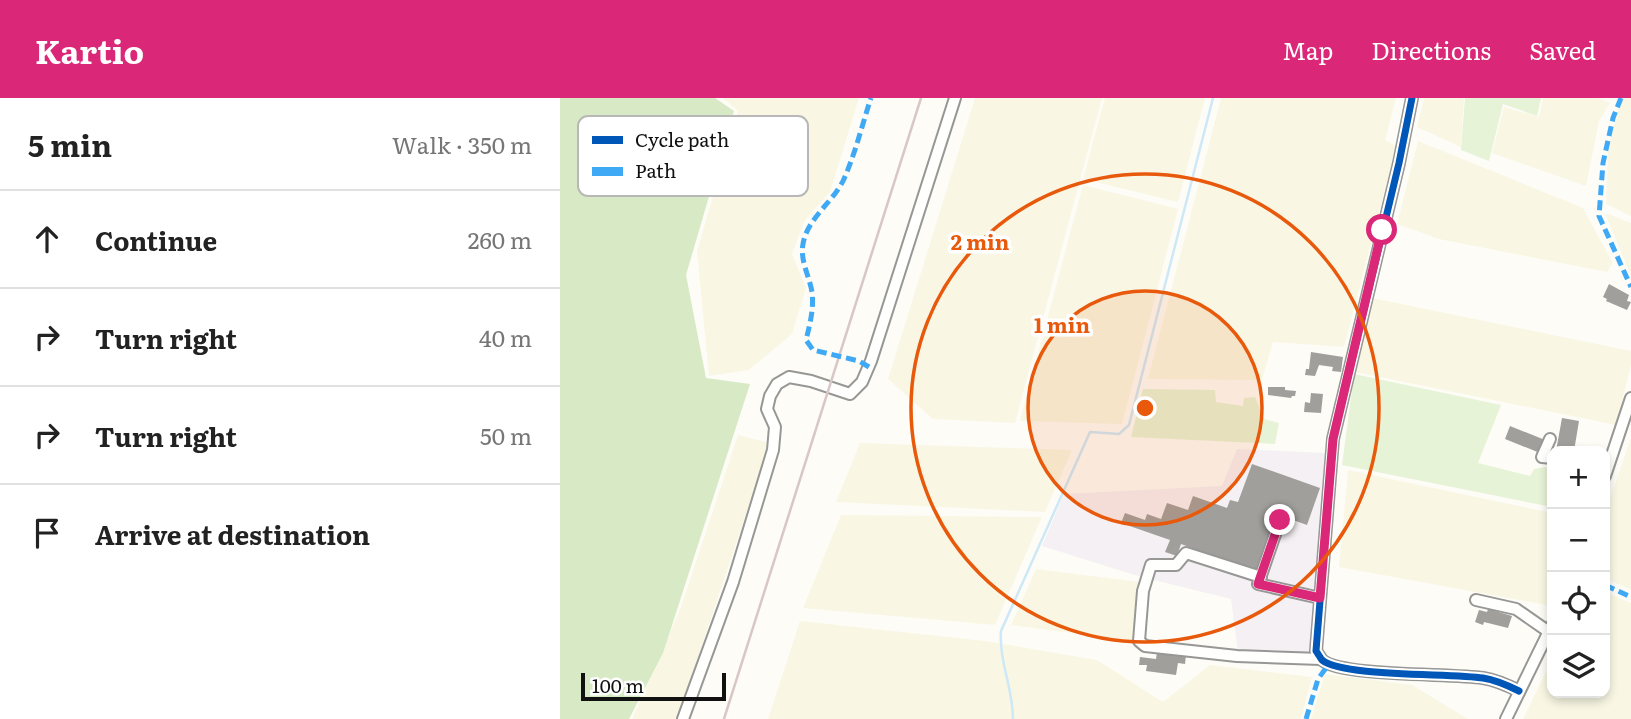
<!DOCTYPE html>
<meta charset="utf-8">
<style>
:root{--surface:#fff;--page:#f2f2f2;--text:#222;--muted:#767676;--line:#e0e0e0;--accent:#db2777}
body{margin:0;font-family:Literata,serif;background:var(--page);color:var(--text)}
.controls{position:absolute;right:21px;bottom:21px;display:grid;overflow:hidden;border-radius:14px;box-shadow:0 4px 10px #0003}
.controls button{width:63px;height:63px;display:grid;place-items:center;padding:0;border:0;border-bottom:2px solid var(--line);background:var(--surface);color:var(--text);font:35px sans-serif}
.scale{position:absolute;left:21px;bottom:18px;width:145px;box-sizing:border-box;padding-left:7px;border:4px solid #111;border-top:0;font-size:19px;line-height:24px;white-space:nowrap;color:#111;-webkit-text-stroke:5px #fff;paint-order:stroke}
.stop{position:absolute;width:21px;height:21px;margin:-16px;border:5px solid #db2777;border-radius:50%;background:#fff}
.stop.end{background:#db2777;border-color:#fff;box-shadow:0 2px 7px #0008}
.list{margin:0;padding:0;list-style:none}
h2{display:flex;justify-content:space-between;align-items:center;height:91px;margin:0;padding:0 28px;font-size:30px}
h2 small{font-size:23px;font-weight:400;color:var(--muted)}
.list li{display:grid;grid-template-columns:46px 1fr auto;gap:21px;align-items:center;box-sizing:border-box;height:98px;padding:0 28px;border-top:2px solid var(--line)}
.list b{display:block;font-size:26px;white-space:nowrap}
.list em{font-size:23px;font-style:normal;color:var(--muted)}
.icon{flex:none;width:38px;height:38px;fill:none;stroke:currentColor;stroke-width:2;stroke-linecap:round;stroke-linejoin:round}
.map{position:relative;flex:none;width:1071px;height:621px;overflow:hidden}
header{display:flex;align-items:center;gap:42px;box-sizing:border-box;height:98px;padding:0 35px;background:var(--accent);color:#fff}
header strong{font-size:33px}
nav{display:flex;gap:38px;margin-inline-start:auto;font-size:24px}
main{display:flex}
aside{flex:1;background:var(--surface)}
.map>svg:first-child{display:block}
.industrial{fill:#f5f0f3}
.farmland{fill:#f9f7e4}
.green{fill:#e7f3d7}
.forest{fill:#d8eac5}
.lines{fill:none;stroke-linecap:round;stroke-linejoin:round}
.stream{stroke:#cde8f7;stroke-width:2.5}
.building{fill:#a19f9c}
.minor-casing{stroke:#979795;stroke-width:14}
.minor{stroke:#fffffe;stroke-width:10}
.rail{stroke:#d9c6c7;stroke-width:2.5}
.quiet{stroke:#3fa9f5;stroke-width:5;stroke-dasharray:10 5;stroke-linecap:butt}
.cycleway-casing{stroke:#fff;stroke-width:11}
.cycleway{stroke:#0057b8;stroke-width:7}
.route{stroke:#db2777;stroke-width:9}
.ring{fill:none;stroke:#e8590c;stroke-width:3.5}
.key{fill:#fff;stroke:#b8b8b8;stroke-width:2}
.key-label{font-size:19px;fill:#111}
.centre{fill:#e8590c;stroke:#fff;stroke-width:3.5}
.ring-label{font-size:21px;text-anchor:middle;font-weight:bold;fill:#e8590c;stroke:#fff;stroke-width:7;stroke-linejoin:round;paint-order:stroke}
</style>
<header>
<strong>Kartio</strong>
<nav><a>Map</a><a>Directions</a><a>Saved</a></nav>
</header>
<main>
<aside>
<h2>5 min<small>Walk · 350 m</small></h2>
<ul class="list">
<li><svg class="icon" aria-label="ahead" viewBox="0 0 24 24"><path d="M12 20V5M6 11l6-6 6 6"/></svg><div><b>Continue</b></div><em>260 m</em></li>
<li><svg class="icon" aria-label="right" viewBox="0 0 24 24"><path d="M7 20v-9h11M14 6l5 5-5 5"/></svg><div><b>Turn right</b></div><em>40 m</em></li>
<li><svg class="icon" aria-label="right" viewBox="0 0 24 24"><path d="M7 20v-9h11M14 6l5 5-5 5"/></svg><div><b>Turn right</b></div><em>50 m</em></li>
<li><svg class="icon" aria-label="arrive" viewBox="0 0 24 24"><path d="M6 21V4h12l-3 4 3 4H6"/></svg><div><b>Arrive at destination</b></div></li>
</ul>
</aside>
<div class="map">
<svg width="1071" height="621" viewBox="0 0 1071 621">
<rect width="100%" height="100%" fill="#fdfcf7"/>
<!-- industrial -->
<path class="industrial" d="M677,351L765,355L752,557L678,554L671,501L578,478L482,448L504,396L662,388Z"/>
<!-- farmland -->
<g class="farmland">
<path d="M163,0H299L270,94L245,122L232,156L246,190L232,236L189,272L149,278L137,153L178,13Z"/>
<path d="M415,0H542L455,325L373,321L328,281Z"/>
<path d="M545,0H645L618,104L523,81Z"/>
<path d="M661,0H836L825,42L836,48L784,249L713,244L702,282L588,281Z"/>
<path d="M864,0H904L901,49L857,29Z"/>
<path d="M983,0H1038L1050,5L1039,23L1026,88L932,55L944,9L979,19Z"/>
<path d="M1061,0H1071V118L1046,106L1048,51Z"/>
<path d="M858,43L1023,110L1053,165L1047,174L879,141L837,126Z"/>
<path d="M523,87L618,111L562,326L460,323Z"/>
<path d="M1045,115L1071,125V177L1070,176Z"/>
<path d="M812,200L1071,253V267L1056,327L795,274Z"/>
<path d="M178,337L210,345L117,621H72L121,509Z"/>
<path d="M1071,340V492L1045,480V415Z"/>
<path d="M300,345L512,352L485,414L276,404Z"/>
<path d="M788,372L992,415V508L779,469Z"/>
<path d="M281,417L482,419L435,527L243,510Z"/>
<path d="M476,471L580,484L572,543L451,527Z"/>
<path d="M1045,494L1071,505V621H963L992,561V595H1045Z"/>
<path d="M240,523L425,543L537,562L603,604L650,567L752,579L741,621H208Z"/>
<path d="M765,576L852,587L908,621H751Z"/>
</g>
<!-- green -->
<g class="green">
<path d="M905,0H981L977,18L943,6L929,63L901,52Z"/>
<path d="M794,276L941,307L918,365L970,378L974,371L992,368V409L782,367Z"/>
<path d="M583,291L655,292L656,304L683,308L684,300L695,299L704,321L719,325L715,346L571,339Z"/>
</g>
<!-- forest -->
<path class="forest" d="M0,0H155L174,13L126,177L146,280L190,286L103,555L69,621H0Z"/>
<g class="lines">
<!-- stream -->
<path class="stream" d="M453,621C453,590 439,564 441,533L530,334L559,336L569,327L653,0"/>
</g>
<!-- building -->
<g class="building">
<path d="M1049,186L1069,197L1067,203L1071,204L1067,212L1046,203L1047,201L1043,199Z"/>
<path d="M751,254L783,259L781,274L772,273L773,269L759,267L755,278L745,277L746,271H749Z"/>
<path d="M708,289H725V292L736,293L735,298H732L731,300L708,297Z"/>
<path d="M751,295L763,296L761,315L744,314L745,304L750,305Z"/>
<path d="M1002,320L1019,323L1014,353H996Z"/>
<path d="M950,328L985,342L980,355L945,341Z"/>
<path d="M692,366L760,390L747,427L719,417L699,474L621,446L617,458L605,454L610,442L561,425L565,415L585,422L587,416L601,421L607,405L628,412L633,398L667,410L670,402L678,404Z"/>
<path d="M928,511L952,518L948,530L924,524L923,527L915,524L919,512L927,514Z"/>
<path d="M597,554L626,557L625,566L618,565L616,577L586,573L587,567H579L580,559L596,561Z"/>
</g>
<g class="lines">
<defs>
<g id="minor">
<path d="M852,0L839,65L773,341L756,553C757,554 761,561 762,562C782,579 892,575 923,580C936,582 947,587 959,593"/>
<path d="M990,341L982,359L992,360"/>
<path d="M1045,378L1071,300"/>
<path d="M720,422L698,486L760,500"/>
<path d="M701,479L626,455L616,467H591L583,493L579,543L585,548L677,558L761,561"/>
<path d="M916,502L956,511L989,534"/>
<path d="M123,621L173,484L213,352L215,329L207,311L210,298L217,286L229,279L251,283L290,296L302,284L311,263L395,0"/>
<path d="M946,621L992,527"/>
</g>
</defs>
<!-- minor casing -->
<use href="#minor" class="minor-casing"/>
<!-- minor -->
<use href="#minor" class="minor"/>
<!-- rail -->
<path class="rail" d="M164,621L361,0"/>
<!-- quiet -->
<g class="quiet">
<path d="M1061,0L1053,20L1043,65L1039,118L1071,189"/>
<path d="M309,269L299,263L253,252L246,242C250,226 254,211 252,194C249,177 240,163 243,146C247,121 272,105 283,83C295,57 302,27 311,0"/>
<path d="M1045,487L1071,499"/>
<path d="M746,621L758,581L769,566"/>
</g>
<defs>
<path id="cycleway" d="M852,0L839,65L773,341L756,553C757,554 761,561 762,562C782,579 892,575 923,580C936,582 947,587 959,593"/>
</defs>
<!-- cycleway casing -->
<use href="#cycleway" class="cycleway-casing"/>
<!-- cycleway -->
<use href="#cycleway" class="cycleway"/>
</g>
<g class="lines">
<!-- route -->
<path class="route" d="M720,422L698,486L760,500L773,341L822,132"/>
</g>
<!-- distance rings -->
<circle cx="585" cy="310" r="117" fill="#e8590c" fill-opacity=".12"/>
<g class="ring">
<circle cx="585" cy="310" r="117"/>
<circle cx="585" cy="310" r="234"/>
</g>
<!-- legend -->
<rect x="18" y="18" width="230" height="80" rx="10" class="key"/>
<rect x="32" y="38" width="31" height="8" fill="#0057b8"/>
<rect x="32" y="69" width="31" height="9" fill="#3fa9f5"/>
<g class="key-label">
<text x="75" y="49">Cycle path</text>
<text x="75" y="80">Path</text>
</g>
<circle cx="585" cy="310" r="10" class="centre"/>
<g class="ring-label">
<text x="420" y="152">2 min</text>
<text x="502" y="235">1 min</text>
</g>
</svg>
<div class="controls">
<button>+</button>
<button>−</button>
<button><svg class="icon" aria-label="locate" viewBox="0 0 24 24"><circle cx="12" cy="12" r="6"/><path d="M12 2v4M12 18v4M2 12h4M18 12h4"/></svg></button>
<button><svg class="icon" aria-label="layers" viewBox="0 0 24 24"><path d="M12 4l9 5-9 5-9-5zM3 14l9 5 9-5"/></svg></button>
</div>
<div class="scale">100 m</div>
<div class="stop" style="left:822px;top:132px"></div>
<div class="stop end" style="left:720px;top:422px"></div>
</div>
</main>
